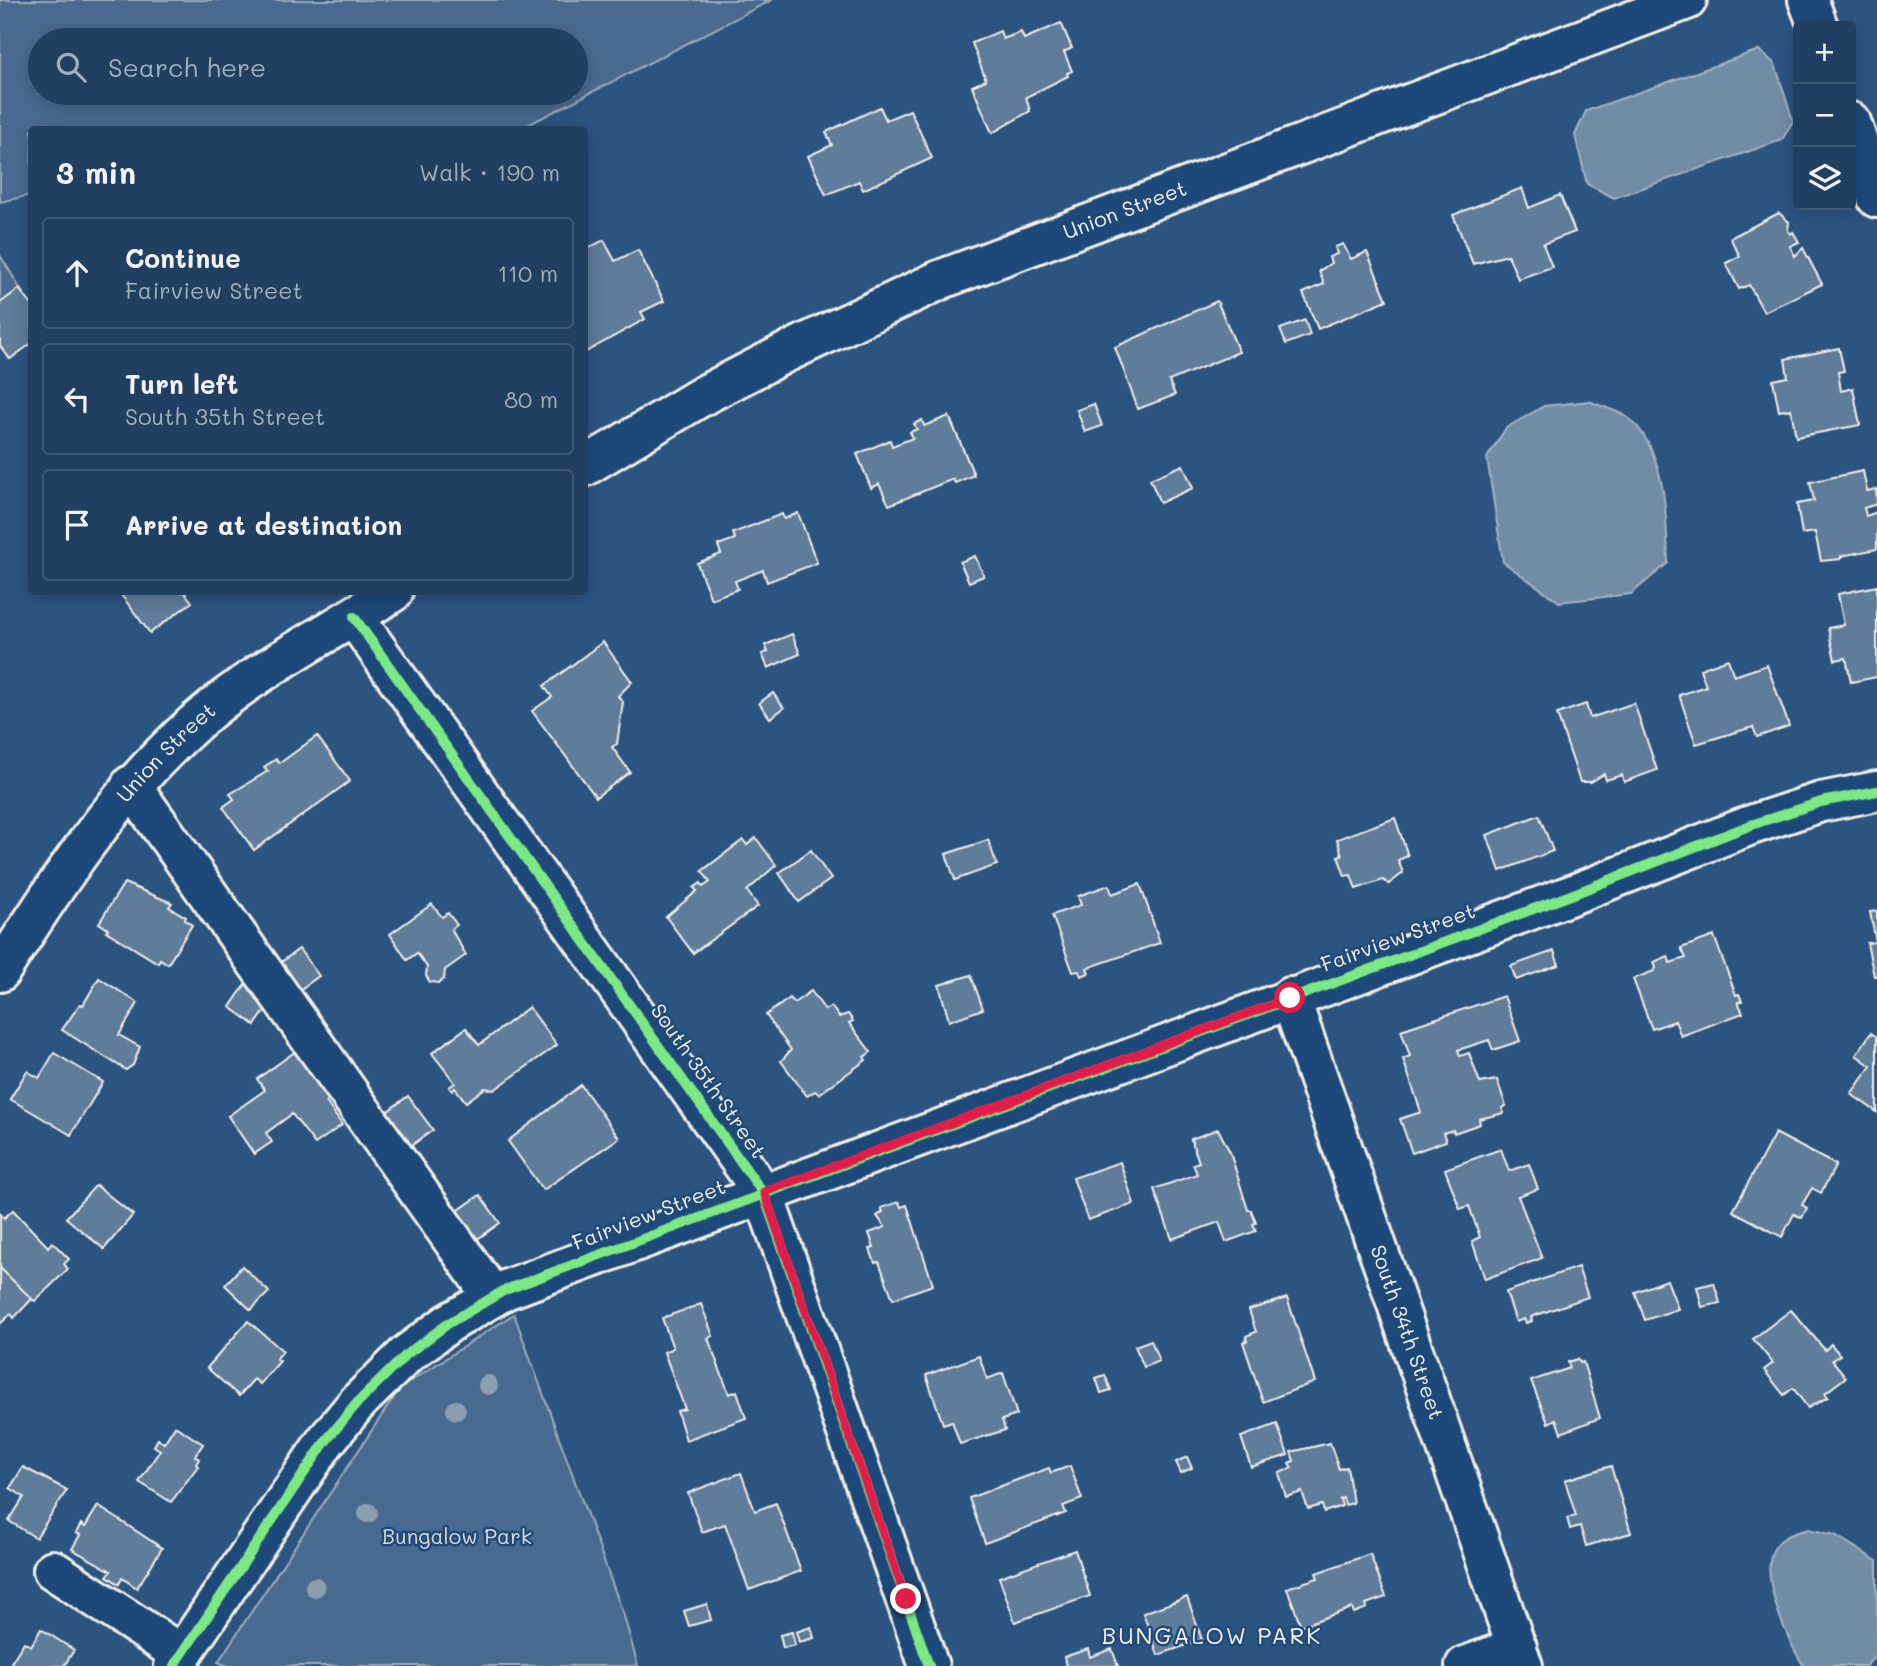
<!DOCTYPE html>
<meta charset="utf-8">
<style>
:root{--surface:#213f61;--page:#294667;--text:#f1f3f6;--muted:#a2afbd;--line:#3e5876}
body{margin:0;font-family:Mali,sans-serif;background:var(--page);color:var(--text)}
.controls{position:absolute;right:21px;top:21px;display:grid;overflow:hidden;border-radius:7px;box-shadow:0 4px 18px #0003}
.controls button{width:63px;height:63px;display:grid;place-items:center;padding:0;border:0;border-bottom:2px solid var(--line);background:var(--surface);color:var(--text);font:35px sans-serif}
.stop{position:absolute;width:21px;height:21px;margin:-16px;border:5px solid #e11d48;border-radius:50%;background:#fff}
.stop.end{background:#e11d48;border-color:#fff;box-shadow:0 2px 7px #0008}
.list{margin:0;padding:0;list-style:none}
h2{display:flex;justify-content:space-between;align-items:center;height:91px;margin:0;padding:0 28px;font-size:30px}
h2 small{font-size:23px;font-weight:400;color:var(--muted)}
.list li{display:grid;grid-template-columns:46px 1fr auto;gap:21px;align-items:center;box-sizing:border-box;height:112px;margin:0 14px 14px;padding:0 14px;border:2px solid var(--line);border-radius:7px}
.list b{display:block;font-size:26px;white-space:nowrap}
.list p{margin:0;font-size:23px;white-space:nowrap;color:var(--muted)}
.list em{font-size:23px;font-style:normal;color:var(--muted)}
.icon{flex:none;width:38px;height:38px;fill:none;stroke:currentColor;stroke-width:2;stroke-linecap:round;stroke-linejoin:round}
.map{position:relative;flex:none;width:1877px;height:1666px;overflow:hidden}
.search{position:absolute;background:var(--surface);box-shadow:0 4px 18px #0003;left:28px;top:28px;width:560px;height:77px;display:flex;align-items:center;gap:18px;box-sizing:border-box;padding:0 24px;border-radius:38px;color:var(--muted);font-size:26px}
.panel{position:absolute;background:var(--surface);box-shadow:0 4px 18px #0003;left:28px;top:126px;width:560px;height:469px;border-radius:7px}
.map>svg:first-child{display:block}
.green{fill:#496b90;stroke:#9eaebc;stroke-width:2;fill-rule:evenodd}
.water{fill:#738ca6;stroke:#a7b4c0;stroke-width:2}
.building{fill:#5e7b9a;stroke:#f4f1e8;stroke-width:2}
.lines{fill:none;stroke-linecap:round;stroke-linejoin:round}
.minor-casing{stroke:#f4f1e8;stroke-width:44}
.minor{stroke:#1f4a7a;stroke-width:38}
.cycleway-casing{stroke:#1f4a7a;stroke-width:15}
.cycleway{stroke:#7ce984;stroke-width:10}
.tree{fill:#8c9fb2}
.route{stroke:#e11d48;stroke-width:9}
.labels{text-anchor:middle;stroke-width:5;stroke-linejoin:round;paint-order:stroke}
.street-label{font-size:21px;fill:#f4f1e8;stroke:#1f4a7a}
.park-label{font-size:21px;fill:#dadddb;stroke:#1f4a7a}
.neighbourhood-label{font-size:23px;letter-spacing:2px;fill:#f4f1e8;stroke:#1f4a7a}
</style>
<div class="map">
<svg width="1877" height="1666" viewBox="0 0 1877 1666">
<rect width="100%" height="100%" fill="#2c5481"/>
<filter id="ink" filterUnits="userSpaceOnUse"><feTurbulence type="fractalNoise" baseFrequency=".0143" numOctaves="2"/><feDisplacementMap in="SourceGraphic" scale="14" xChannelSelector="R" yChannelSelector="G"/><feConvolveMatrix kernelMatrix="1 2 1 2 8 2 1 2 1" color-interpolation-filters="sRGB"/></filter>
<g filter="url(#ink)">
<!-- green -->
<g class="green">
<path d="M0,0H772L520,129L32,130L31,195L0,202ZM576,40V93H40V40Z"/>
<path d="M0,255L32,308L0,331Z"/>
<path d="M514,1314L624,1616L638,1666H228L218,1662L400,1388Z"/>
</g>
<!-- water -->
<g class="water">
<path d="M1759,50L1775,64L1793,121L1782,140L1614,198L1587,184L1575,135L1586,111Z"/>
<path d="M1589,401C1602,407 1624,412 1633,422C1666,455 1667,520 1668,563L1631,594L1559,602L1503,562L1487,458L1506,428L1544,406Z"/>
<path d="M1808,1529L1835,1535L1877,1561V1654L1866,1666H1804C1788,1643 1757,1573 1775,1547C1783,1535 1795,1533 1808,1529Z"/>
</g>
<!-- building -->
<g class="building">
<path d="M1061,23L1072,48L1064,52L1072,71L1067,73L1068,76L1026,97L1030,111L992,133L972,86L986,80L972,43L1000,31L1003,39L1021,32L1024,39Z"/>
<path d="M880,107L886,120L910,110L932,158L863,190L859,181L826,195L808,156L832,145L826,132Z"/>
<path d="M1522,188L1529,208L1560,195L1575,232L1543,244L1552,267L1518,279L1508,255L1473,264L1453,215Z"/>
<path d="M1779,213L1789,222L1788,230L1790,234L1793,232L1799,242L1790,246L1795,256L1803,248L1822,284L1764,312L1749,285L1739,289L1726,263L1740,256L1730,238Z"/>
<path d="M604,240L615,261L638,250L664,301L641,312L645,319L584,353V250Z"/>
<path d="M1343,244L1351,259L1367,252L1387,300L1318,329L1303,293L1324,284L1319,271L1331,263L1329,257L1337,254L1335,247Z"/>
<path d="M19,289L32,305V343L10,359L0,346V303Z"/>
<path d="M1217,301L1239,352L1169,381L1175,395L1138,409L1115,347Z"/>
<path d="M1305,320L1310,335L1286,344L1280,329Z"/>
<path d="M1839,348L1844,371L1838,372L1841,391L1853,388L1860,425L1796,437L1791,409L1779,411L1773,380L1788,377L1785,359Z"/>
<path d="M1094,404L1102,426L1085,432L1077,410Z"/>
<path d="M949,416L974,475L955,483L953,479L889,505L879,484L871,488L857,454L890,440L892,446L913,438L910,432L917,429L914,424L922,420L924,426Z"/>
<path d="M1183,465L1193,488L1160,503L1150,479Z"/>
<path d="M1863,471L1867,491L1876,489L1877,504L1864,508L1866,516L1877,512V549L1841,556V559L1821,561L1815,532L1802,534L1797,504L1814,501L1810,482Z"/>
<path d="M798,513L817,563L767,582L763,570L735,581L738,589L711,599L697,563L721,554L718,545L735,539L733,533L782,514L784,519Z"/>
<path d="M975,556L984,576L969,582L960,562Z"/>
<path d="M1877,586V677L1851,682L1846,658L1835,660L1828,628L1844,625L1838,594Z"/>
<path d="M119,592H187L185,593L192,602L150,633Z"/>
<path d="M792,634L800,654L768,668L762,654L768,652L765,645Z"/>
<path d="M603,642L632,682L618,696L623,702L617,744L612,747L630,772L596,797L532,711L552,697L544,686Z"/>
<path d="M1728,659L1734,676L1767,665L1789,726L1757,737L1753,727L1696,744L1679,695L1706,686L1700,669Z"/>
<path d="M773,693L784,708L770,718L759,703Z"/>
<path d="M1634,703L1657,770L1624,782L1622,775L1606,780L1604,774L1591,782H1580L1557,714L1586,704L1590,718Z"/>
<path d="M317,736L350,781L254,850L223,807L234,799L230,794L268,771L264,767L276,759L280,763Z"/>
<path d="M1539,815L1553,851L1500,871L1487,835Z"/>
<path d="M1395,818L1408,856L1398,860L1403,873L1389,884L1383,880L1356,889L1351,875L1345,876L1338,856L1342,855L1337,839Z"/>
<path d="M756,838L776,865L747,891L758,906L693,953L666,917L697,891L694,888L701,883L703,887L710,882L702,871L743,840L747,845Z"/>
<path d="M988,840L997,865L955,880L946,854Z"/>
<path d="M811,850L831,879L799,902L779,873Z"/>
<path d="M124,883L172,903L169,907L186,917L185,920L192,925L168,964L160,959L158,963L106,931L108,929L99,923Z"/>
<path d="M1140,884L1160,943L1087,968L1089,973L1081,976L1079,971L1073,972L1052,915L1081,905L1078,896L1109,885L1112,894Z"/>
<path d="M432,904L442,917L448,913L457,925L451,929L466,955L445,970L444,979L439,983L430,982L426,976L427,967L417,953L407,960L390,934Z"/>
<path d="M1877,911V976H1874L1867,943L1876,942L1870,912Z"/>
<path d="M1714,936L1736,995L1739,994L1742,1001L1738,1002L1743,1013L1681,1036L1675,1021L1652,1029L1633,979L1654,971L1656,968L1654,962L1668,956L1670,963L1686,958L1681,948Z"/>
<path d="M299,949L319,976L295,993L276,966Z"/>
<path d="M1554,951L1559,965L1516,980L1511,966Z"/>
<path d="M971,975L983,1009L949,1021L939,985Z"/>
<path d="M99,978L138,1003L119,1035L140,1047L133,1065L126,1070L62,1030L80,1004L83,1005Z"/>
<path d="M247,982L273,1000L255,1025L230,1007Z"/>
<path d="M811,991L825,1010L831,1006L839,1017L848,1014L853,1021L849,1023L871,1052L864,1057L866,1060L819,1094L815,1091L807,1096L781,1061L791,1050L766,1015L790,998L794,1003Z"/>
<path d="M1504,996L1520,1041L1493,1050L1489,1040L1458,1050L1460,1056L1469,1053L1480,1083L1497,1080L1506,1106L1502,1108L1504,1113L1479,1119L1480,1124L1454,1133L1453,1130L1443,1133L1446,1141L1412,1153L1400,1119L1421,1112L1403,1059L1410,1056L1401,1030Z"/>
<path d="M529,1007L557,1045L494,1090L485,1088L466,1102L455,1088L452,1091L449,1087L455,1083L432,1053L466,1028L479,1045Z"/>
<path d="M1871,1033L1877,1037V1112L1851,1094L1871,1066L1856,1055Z"/>
<path d="M296,1051L314,1068L309,1071L330,1100L326,1102L342,1125L315,1144L292,1114L266,1133L272,1142L254,1154L228,1116L265,1090L257,1079Z"/>
<path d="M54,1053L103,1082L71,1135L10,1099L27,1071L39,1078Z"/>
<path d="M581,1085L619,1138L543,1190L508,1141Z"/>
<path d="M408,1096L433,1130L405,1150L380,1117Z"/>
<path d="M1218,1129L1230,1152L1248,1210H1251L1256,1223L1253,1224L1256,1231L1226,1242L1219,1222L1172,1239L1154,1189L1197,1174L1193,1164L1199,1162L1191,1139Z"/>
<path d="M1775,1133L1836,1165L1821,1193L1812,1188L1802,1205L1807,1208L1802,1218L1794,1214L1782,1237L1733,1211Z"/>
<path d="M1501,1149L1509,1171L1529,1164L1538,1189L1518,1196L1542,1258L1485,1279L1472,1241L1480,1237L1469,1206L1460,1209L1445,1169Z"/>
<path d="M1120,1162L1134,1204L1088,1220L1073,1178Z"/>
<path d="M96,1185L133,1215L104,1249L66,1218Z"/>
<path d="M480,1195L500,1223L476,1240L456,1212Z"/>
<path d="M899,1202L901,1207L907,1205L933,1285L893,1299L879,1262L875,1263L870,1249L874,1248L869,1233L885,1227L877,1216L883,1212L881,1208Z"/>
<path d="M13,1210L48,1247L52,1242L69,1259L64,1264L68,1269L35,1301L27,1297L0,1268V1213L4,1218Z"/>
<path d="M242,1266L269,1292L251,1310L225,1285Z"/>
<path d="M1578,1267L1588,1297L1531,1317L1532,1321L1526,1323L1524,1319L1516,1322L1506,1292Z"/>
<path d="M0,1268L32,1299L14,1318L11,1314L0,1324Z"/>
<path d="M1667,1280L1678,1309L1645,1320L1635,1292Z"/>
<path d="M1714,1283L1720,1303L1702,1307L1697,1287Z"/>
<path d="M1287,1298L1315,1382L1263,1402L1243,1342L1247,1341L1246,1336L1256,1332L1249,1310Z"/>
<path d="M701,1304L713,1336L708,1338L729,1394L737,1391L746,1418L686,1440L677,1411L685,1409L664,1352L673,1348L662,1318Z"/>
<path d="M1791,1310L1825,1350L1831,1344L1840,1355L1832,1360L1846,1377L1825,1393L1828,1397L1808,1408L1793,1388L1784,1395L1764,1370L1773,1363L1753,1339Z"/>
<path d="M248,1321L283,1351L276,1359L280,1361L260,1384L254,1379L239,1396L207,1368Z"/>
<path d="M1151,1340L1159,1361L1144,1367L1135,1346Z"/>
<path d="M979,1356L987,1379L1003,1373L1017,1415L1002,1420L1005,1430L960,1444L952,1421L943,1424L926,1375Z"/>
<path d="M1578,1359L1580,1363L1583,1362L1600,1418L1561,1433L1556,1419L1548,1423L1531,1381L1570,1368L1568,1362Z"/>
<path d="M1105,1375L1111,1390L1101,1393L1096,1378Z"/>
<path d="M1277,1424L1288,1455L1251,1467L1241,1437Z"/>
<path d="M175,1426L203,1444L195,1456L199,1459L196,1464L198,1466L171,1502L139,1482L160,1450L154,1446L158,1439L164,1443Z"/>
<path d="M1330,1443L1339,1469L1347,1467L1353,1503L1345,1505L1343,1498L1340,1499L1342,1506L1324,1512L1322,1505L1308,1509L1302,1492L1286,1497L1279,1473L1292,1468L1289,1463L1294,1461L1291,1452Z"/>
<path d="M1187,1457L1192,1468L1181,1473L1176,1462Z"/>
<path d="M1070,1466L1082,1499L1063,1506L1066,1513L985,1543L969,1498L1049,1468L1051,1473Z"/>
<path d="M1611,1466L1631,1533L1586,1546L1580,1526L1570,1529L1567,1518L1576,1516L1565,1480Z"/>
<path d="M23,1467L67,1490L36,1538L9,1521L24,1497L10,1488Z"/>
<path d="M741,1473L755,1511L776,1503L801,1571L749,1590L725,1524L702,1532L688,1493Z"/>
<path d="M98,1506L162,1548L137,1588L122,1578L119,1584L107,1576L111,1571L72,1549L80,1535L76,1533L81,1524L85,1527Z"/>
<path d="M1075,1550L1090,1596L1015,1622L999,1577Z"/>
<path d="M1370,1554L1386,1597L1366,1604L1367,1608L1354,1613L1352,1608L1301,1626L1287,1588L1318,1578L1316,1573Z"/>
<path d="M1187,1597L1202,1640L1158,1655L1143,1613Z"/>
<path d="M707,1604L711,1620L689,1626L684,1611Z"/>
<path d="M811,1627L814,1638L799,1642L796,1632Z"/>
<path d="M41,1629L74,1650L64,1666H9L24,1642L31,1646Z"/>
<path d="M792,1632L795,1645L783,1648L780,1635Z"/>
<path d="M1088,1649L1090,1657L1112,1649L1118,1666H1066L1064,1657Z"/>
</g>
<g class="lines">
<defs>
<g id="minor">
<path d="M1808,0L1818,26"/>
<path d="M1851,122L1877,198"/>
<path id="s1" d="M584,467L704,395L783,354L942,279L1687,0"/>
<path d="M354,617L763,1193L929,1666"/>
<path d="M131,785L493,1297"/>
<path id="s2" d="M0,972C59,879 114,795 197,721C255,670 328,634 393,592"/>
<path id="s3" d="M1290,997L1523,1666"/>
<path d="M53,1570L182,1655"/>
<path d="M174,1666L325,1442L358,1402L407,1354L449,1323L505,1290L1571,895L1751,825L1821,802L1877,791"/>
<path d="M1465,1666L1517,1647"/>
</g>
</defs>
<!-- minor casing -->
<use href="#minor" class="minor-casing"/>
<!-- minor -->
<use href="#minor" class="minor"/>
<defs>
<g id="cycleway">
<path d="M354,617L763,1193L929,1666"/>
<path d="M174,1666L325,1442L358,1402L407,1354L449,1323L505,1290L1571,895L1751,825L1821,802L1877,791"/>
</g>
</defs>
<!-- cycleway casing -->
<use href="#cycleway" class="cycleway-casing"/>
<!-- cycleway -->
<use href="#cycleway" class="cycleway"/>
</g>
<!-- trees -->
<g class="tree">
<circle cx="488" cy="1385" r="10"/>
<circle cx="456" cy="1410" r="10"/>
<circle cx="368" cy="1513" r="10"/>
<circle cx="315" cy="1587" r="10"/>
</g>
</g>
<g class="lines" filter="url(#ink)">
<!-- route -->
<path class="route" d="M906,1599L764,1192L1290,998"/>
</g>
<g class="labels">
<!-- street labels -->
<g class="street-label">
<text dy="7" stroke="none"><textPath href="#s1" startOffset="600">Union Street</textPath></text>
<text dy="7" stroke="none"><textPath href="#s2" startOffset="276">Union Street</textPath></text>
<text transform="translate(1398 938) rotate(-20)" y="7">Fairview Street</text>
<text transform="translate(708 1081) rotate(55)" y="7">South 35th Street</text>
<text transform="translate(649 1215) rotate(-21)" y="7">Fairview Street</text>
<text dy="7" stroke="none"><textPath href="#s3" startOffset="355">South 34th Street</textPath></text>
</g>
<!-- park labels -->
<g class="park-label">
<text x="457" y="1544">Bungalow Park</text>
</g>
<!-- neighbourhood labels -->
<g class="neighbourhood-label">
<text x="1212" y="1644">BUNGALOW PARK</text>
</g>
</g>
</svg>
<div class="controls">
<button>+</button>
<button>−</button>
<button><svg class="icon" aria-label="layers" viewBox="0 0 24 24"><path d="M12 4l9 5-9 5-9-5zM3 14l9 5 9-5"/></svg></button>
</div>
<div class="stop" style="left:1290px;top:998px"></div>
<div class="stop end" style="left:906px;top:1599px"></div>
<div class="search"><svg class="icon" aria-label="search" viewBox="0 0 24 24"><circle cx="10" cy="10" r="6"/><path d="M15 15l6 6"/></svg>Search here</div>
<section class="panel">
<h2>3 min<small>Walk · 190 m</small></h2>
<ul class="list">
<li><svg class="icon" aria-label="ahead" viewBox="0 0 24 24"><path d="M12 20V5M6 11l6-6 6 6"/></svg><div><b>Continue</b><p>Fairview Street</p></div><em>110 m</em></li>
<li><svg class="icon" aria-label="left" viewBox="0 0 24 24"><path d="M17 20v-9H6M10 6l-5 5 5 5"/></svg><div><b>Turn left</b><p>South 35th Street</p></div><em>80 m</em></li>
<li><svg class="icon" aria-label="arrive" viewBox="0 0 24 24"><path d="M6 21V4h12l-3 4 3 4H6"/></svg><div><b>Arrive at destination</b></div></li>
</ul>
</section>
</div>
